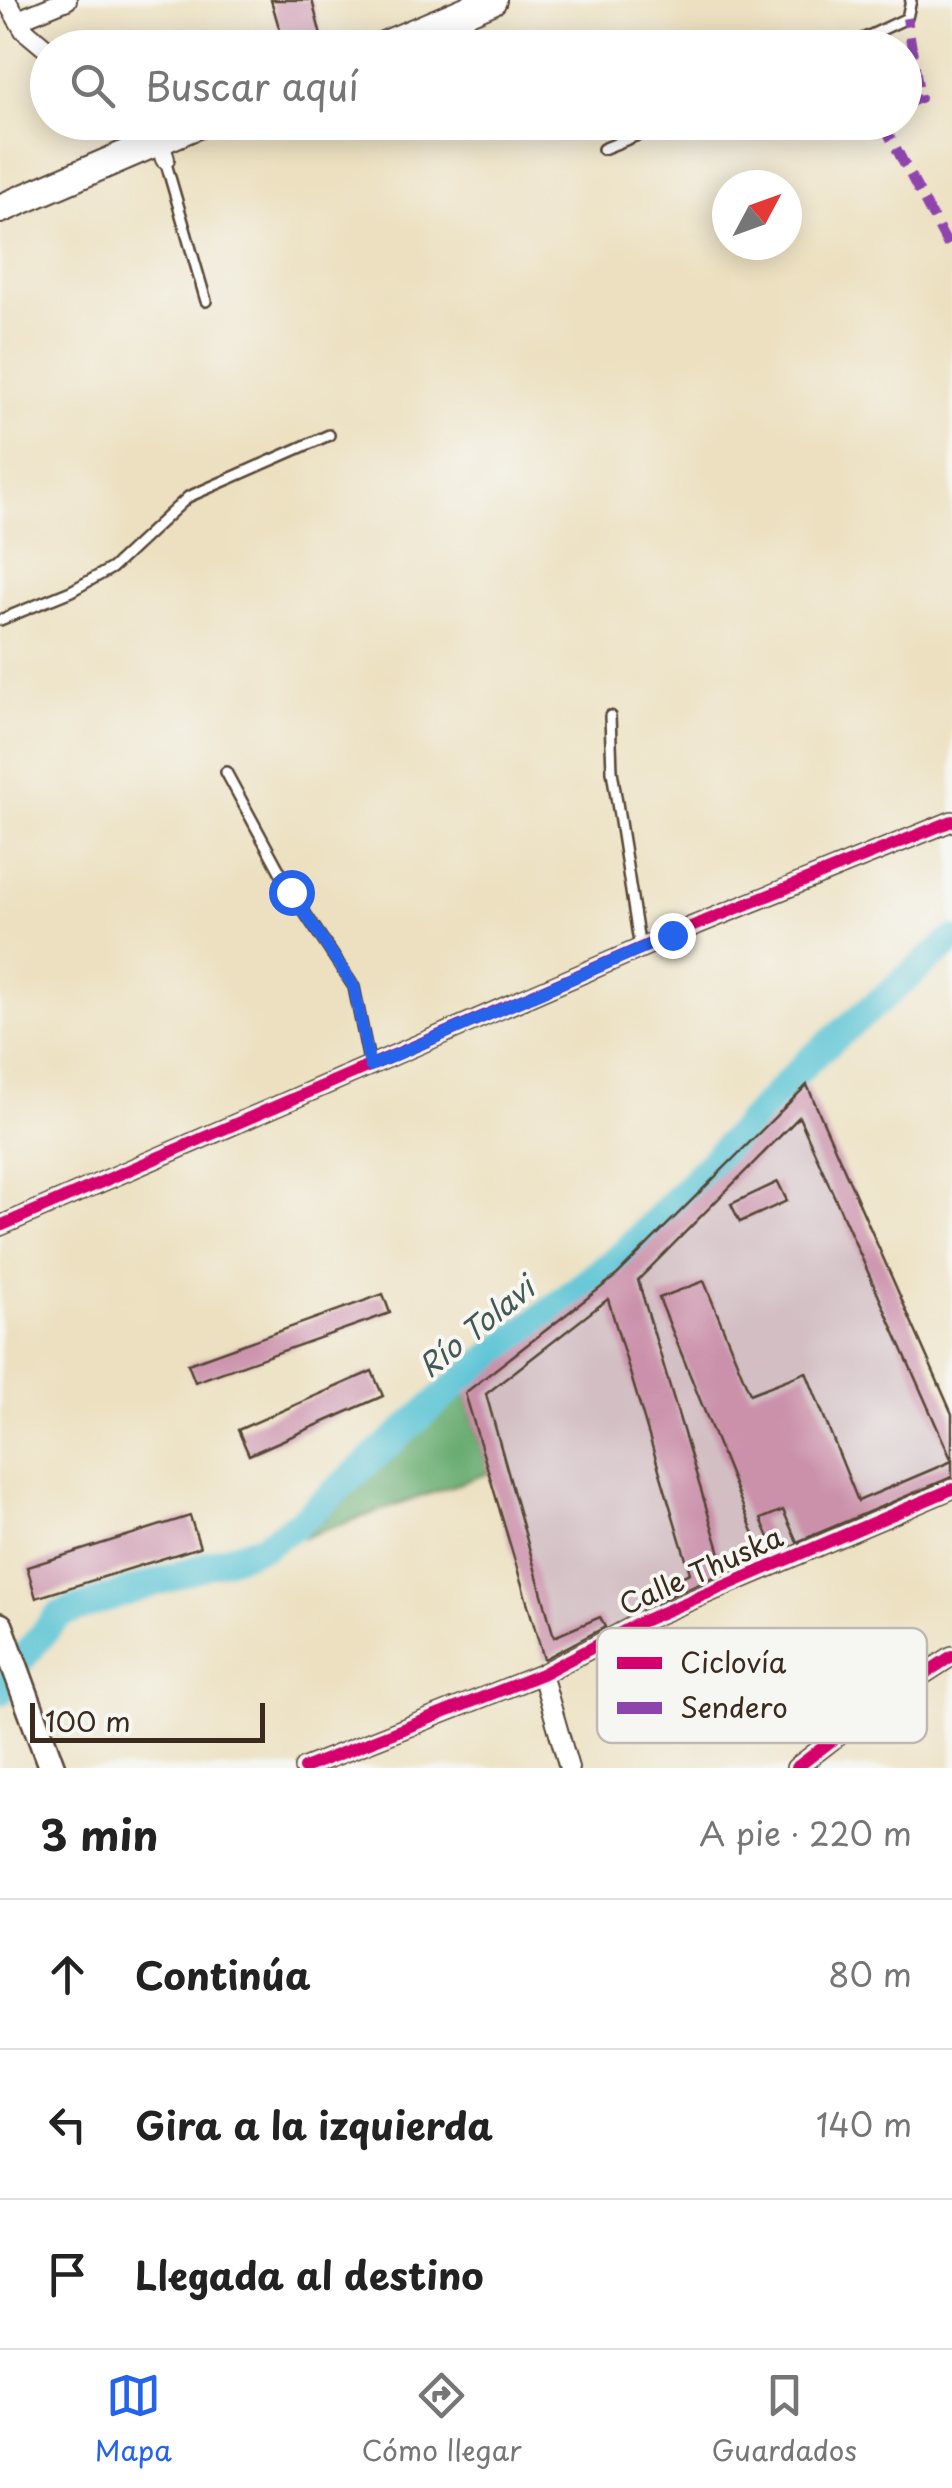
<!DOCTYPE html>
<html lang="es">
<meta charset="utf-8">
<style>
:root{--surface:#fff;--page:#f2f2f2;--text:#222;--muted:#767676;--line:#e0e0e0;--accent:#2563eb}
body{margin:0;font-family:"Playpen Sans",sans-serif;background:var(--page);color:var(--text)}
.compass{position:absolute;left:712px;top:170px;width:90px;height:90px;border-radius:50%;background:var(--surface);box-shadow:0 5px 25px #0003;rotate:49deg}
.scale{position:absolute;left:30px;bottom:25px;width:235px;box-sizing:border-box;padding-left:10px;border:5px solid #3b2a1e;border-top:0;font-size:28px;line-height:35px;white-space:nowrap;color:#3b2a1e;-webkit-text-stroke:8px #f6f6f2;paint-order:stroke}
.stop{position:absolute;width:30px;height:30px;margin:-22px;border:8px solid #2563eb;border-radius:50%;background:#fff}
.stop.end{background:#2563eb;border-color:#fff;box-shadow:0 2px 10px #0008}
.list{margin:0;padding:0;list-style:none}
h2{display:flex;justify-content:space-between;align-items:center;height:130px;margin:0;padding:0 40px;font-size:42px}
h2 small{font-size:32px;font-weight:400;color:var(--muted)}
.list li{display:grid;grid-template-columns:65px 1fr auto;gap:30px;align-items:center;box-sizing:border-box;height:150px;padding:0 40px;border-top:2px solid var(--line)}
.list b{display:block;font-size:38px;white-space:nowrap}
.list em{font-size:32px;font-style:normal;color:var(--muted)}
.icon{flex:none;width:55px;height:55px;fill:none;stroke:currentColor;stroke-width:2;stroke-linecap:round;stroke-linejoin:round}
.map{position:relative;flex:none;width:952px;height:1768px;overflow:hidden}
.search{position:absolute;background:var(--surface);box-shadow:0 5px 25px #0003;left:30px;right:30px;top:30px;height:110px;display:flex;align-items:center;gap:25px;box-sizing:border-box;padding:0 35px;border-radius:55px;color:var(--muted);font-size:38px}
.sheet{height:580px;background:var(--surface)}
nav{display:flex;justify-content:space-around;align-items:center;box-sizing:border-box;height:140px;border-top:2px solid var(--line);background:var(--surface);font-size:28px;color:var(--muted)}
nav a{display:grid;justify-items:center;gap:5px}
nav .on{color:var(--accent)}
.map>svg:first-child{display:block}
.industrial{fill:#d2bec3}
.forest{fill:#6aad72;stroke:#526c48;stroke-width:2.5}
.lines{fill:none;stroke-linecap:round;stroke-linejoin:round}
.river{stroke:#58c3d4;stroke-width:28}
.building{fill:#cb91aa}
.lane-casing{stroke:#564536;stroke-width:14}
.street-casing{stroke:#564536;stroke-width:22}
.secondary-casing{stroke:#564536;stroke-width:30}
.primary-casing{stroke:#564536;stroke-width:32}
.lane{stroke:#fff;stroke-width:9}
.street{stroke:#fff;stroke-width:18}
.secondary{stroke:#fff;stroke-width:25}
.primary{stroke:#fff;stroke-width:28}
.quiet{stroke:#8e44ad;stroke-width:10;stroke-dasharray:20 10;stroke-linecap:butt}
.cycleway-casing{stroke:#f6f6f2;stroke-width:19}
.cycleway{stroke:#d6006c;stroke-width:12}
.route{stroke:#2563eb;stroke-width:12}
.labels{text-anchor:middle;stroke-width:8;stroke-linejoin:round;paint-order:stroke}
.street-label{font-size:28px;fill:#3b2a1e;stroke:#f6f6f2}
.water-label{font-size:30px;font-style:italic;fill:#445855;stroke:#f6f6f2}
.key{fill:#f6f6f2;stroke:#beb9b2;stroke-width:2.5}
.key-label{font-size:28px;fill:#3b2a1e}
</style>
<div class="map">
<svg width="952" height="1768" viewBox="0 0 952 1768">
<rect width="100%" height="100%" fill="#f6f6f2"/>
<filter id="ink" filterUnits="userSpaceOnUse"><feTurbulence type="fractalNoise" baseFrequency=".01" numOctaves="2"/><feDisplacementMap in="SourceGraphic" scale="20" xChannelSelector="R" yChannelSelector="G"/><feConvolveMatrix kernelMatrix="1 2 1 2 8 2 1 2 1" color-interpolation-filters="sRGB"/></filter>
<filter id="wash" filterUnits="userSpaceOnUse"><feTurbulence type="fractalNoise" baseFrequency=".0048" numOctaves="4" result="noise"/><feDisplacementMap in="SourceGraphic" scale="40" xChannelSelector="R" yChannelSelector="G"/><feGaussianBlur stdDeviation="2.25" result="paint"/><feColorMatrix in="noise" values="0 0 0 0 0 0 0 0 0 0 0 0 0 0 0 0 0 1.4 0 .05"/><feComposite in="paint" operator="in"/></filter>
<g filter="url(#wash)">
<rect width="100%" height="100%" fill="#ece0c0"/>
<!-- industrial -->
<path class="industrial" d="M807,1085L952,1414V1482L544,1661L465,1393L617,1275Z"/>
<!-- forest -->
<path class="forest" d="M465,1393L489,1473L302,1538Z"/>
<g class="lines">
<!-- river -->
<path class="river" d="M0,1692L2,1682L59,1615L264,1546L300,1522L471,1372L625,1252L809,1060L952,940"/>
</g>
<g id="blocks">
<!-- building -->
<g class="building">
<path d="M271,0H312L324,48H285Z"/>
<path d="M807,1085L952,1414V1461L799,1117L638,1280L722,1560L758,1544L659,1298L704,1281L750,1394L806,1372L858,1501L952,1461V1477L797,1542L783,1510L761,1519L775,1551L653,1603L648,1591L690,1573L608,1299L486,1394L554,1637L600,1617L605,1627L544,1659L465,1393L617,1275Z"/>
<path d="M778,1182L787,1201L740,1222L731,1204Z"/>
<path d="M383,1294L390,1313L195,1382L188,1364Z"/>
<path d="M372,1371L383,1396L249,1455L238,1430Z"/>
<path d="M190,1516L200,1547L36,1598L27,1567Z"/>
</g>
</g>
</g>
<g filter="url(#ink)">
<use href="#blocks" fill-opacity="0" stroke="#564536" stroke-width="2.5"/>
<g class="lines">
<defs>
<g id="lane">
<path d="M843,48L907,18L911,0"/>
<path d="M603,149L670,122"/>
<path d="M165,160L206,301"/>
<path d="M0,620L71,591L112,568L188,497L329,435"/>
<path d="M610,716L612,771L640,949"/>
<path d="M226,772L291,892L354,987L370,1066"/>
</g>
<g id="street">
<path d="M6,0L24,30L48,50"/>
<path d="M18,20L67,0"/>
<path d="M137,122L159,140L165,159"/>
<path d="M0,1226L671,935L952,821"/>
<path d="M542,1674L569,1768"/>
<path d="M304,1768L542,1674L645,1620L952,1489"/>
<path d="M796,1768L887,1698L952,1656"/>
</g>
<path id="secondary" d="M0,1626L52,1768"/>
<g id="primary">
<path d="M379,48L492,0"/>
<path d="M0,209L202,122"/>
</g>
</defs>
<!-- lane casing -->
<use href="#lane" class="lane-casing"/>
<!-- street casing -->
<use href="#street" class="street-casing"/>
<!-- secondary casing -->
<use href="#secondary" class="secondary-casing"/>
<!-- primary casing -->
<use href="#primary" class="primary-casing"/>
<!-- lane -->
<use href="#lane" class="lane"/>
<!-- street -->
<use href="#street" class="street"/>
<!-- secondary -->
<use href="#secondary" class="secondary"/>
<!-- primary -->
<use href="#primary" class="primary"/>
<!-- quiet -->
<g class="quiet">
<path d="M904,105L920,98L907,18"/>
<path d="M882,122L952,253"/>
</g>
<defs>
<g id="cycleway">
<path d="M0,1226L671,935L952,821"/>
<path d="M304,1768L542,1674L645,1620L952,1489"/>
<path d="M796,1768L887,1698L952,1656"/>
</g>
</defs>
<!-- cycleway casing -->
<use href="#cycleway" class="cycleway-casing"/>
<!-- cycleway -->
<use href="#cycleway" class="cycleway"/>
</g>
</g>
<g class="lines" filter="url(#ink)">
<!-- route -->
<path class="route" d="M291,892L354,987L370,1066L672,935"/>
</g>
<g class="labels">
<!-- street labels -->
<g class="street-label">
<text transform="translate(701 1571) rotate(-24)" y="10">Calle Thuska</text>
</g>
<!-- water labels -->
<g class="water-label">
<text transform="translate(477 1328) rotate(-39)" y="10">Río Tolavi</text>
</g>
</g>
<!-- legend -->
<rect x="597" y="1628" width="330" height="115" rx="15" class="key"/>
<rect x="617" y="1657" width="45" height="12" fill="#d6006c"/>
<rect x="617" y="1702" width="45" height="12" fill="#8e44ad"/>
<g class="key-label">
<text x="680" y="1673">Ciclovía</text>
<text x="680" y="1718">Sendero</text>
</g>
</svg>
<svg class="compass" viewBox="-18 -18 36 36"><path d="M0-13l5 13h-10z" fill="#e53935"/><path d="M0 13l5-13h-10z" fill="#767676"/></svg>
<div class="scale">100 m</div>
<div class="stop" style="left:291px;top:892px"></div>
<div class="stop end" style="left:672px;top:935px"></div>
<div class="search"><svg class="icon" aria-label="search" viewBox="0 0 24 24"><circle cx="10" cy="10" r="6"/><path d="M15 15l6 6"/></svg>Buscar aquí</div>
</div>
<section class="sheet">
<h2>3 min<small>A pie · 220 m</small></h2>
<ul class="list">
<li><svg class="icon" aria-label="ahead" viewBox="0 0 24 24"><path d="M12 20V5M6 11l6-6 6 6"/></svg><div><b>Continúa</b></div><em>80 m</em></li>
<li><svg class="icon" aria-label="left" viewBox="0 0 24 24"><path d="M17 20v-9H6M10 6l-5 5 5 5"/></svg><div><b>Gira a la izquierda</b></div><em>140 m</em></li>
<li><svg class="icon" aria-label="arrive" viewBox="0 0 24 24"><path d="M6 21V4h12l-3 4 3 4H6"/></svg><div><b>Llegada al destino</b></div></li>
</ul>
</section>
<nav>
<a class="on"><svg class="icon" aria-label="map" viewBox="0 0 24 24"><path d="M3 6l6-2 6 2 6-2v14l-6 2-6-2-6 2zM9 4v14M15 6v14"/></svg>Mapa</a>
<a><svg class="icon" aria-label="directions" viewBox="0 0 24 24"><path d="M12 3l9 9-9 9-9-9zM9 14v-3h6M13 9l2 2-2 2"/></svg>Cómo llegar</a>
<a><svg class="icon" aria-label="saved" viewBox="0 0 24 24"><path d="M7 4h10v16l-5-4-5 4z"/></svg>Guardados</a>
</nav>
